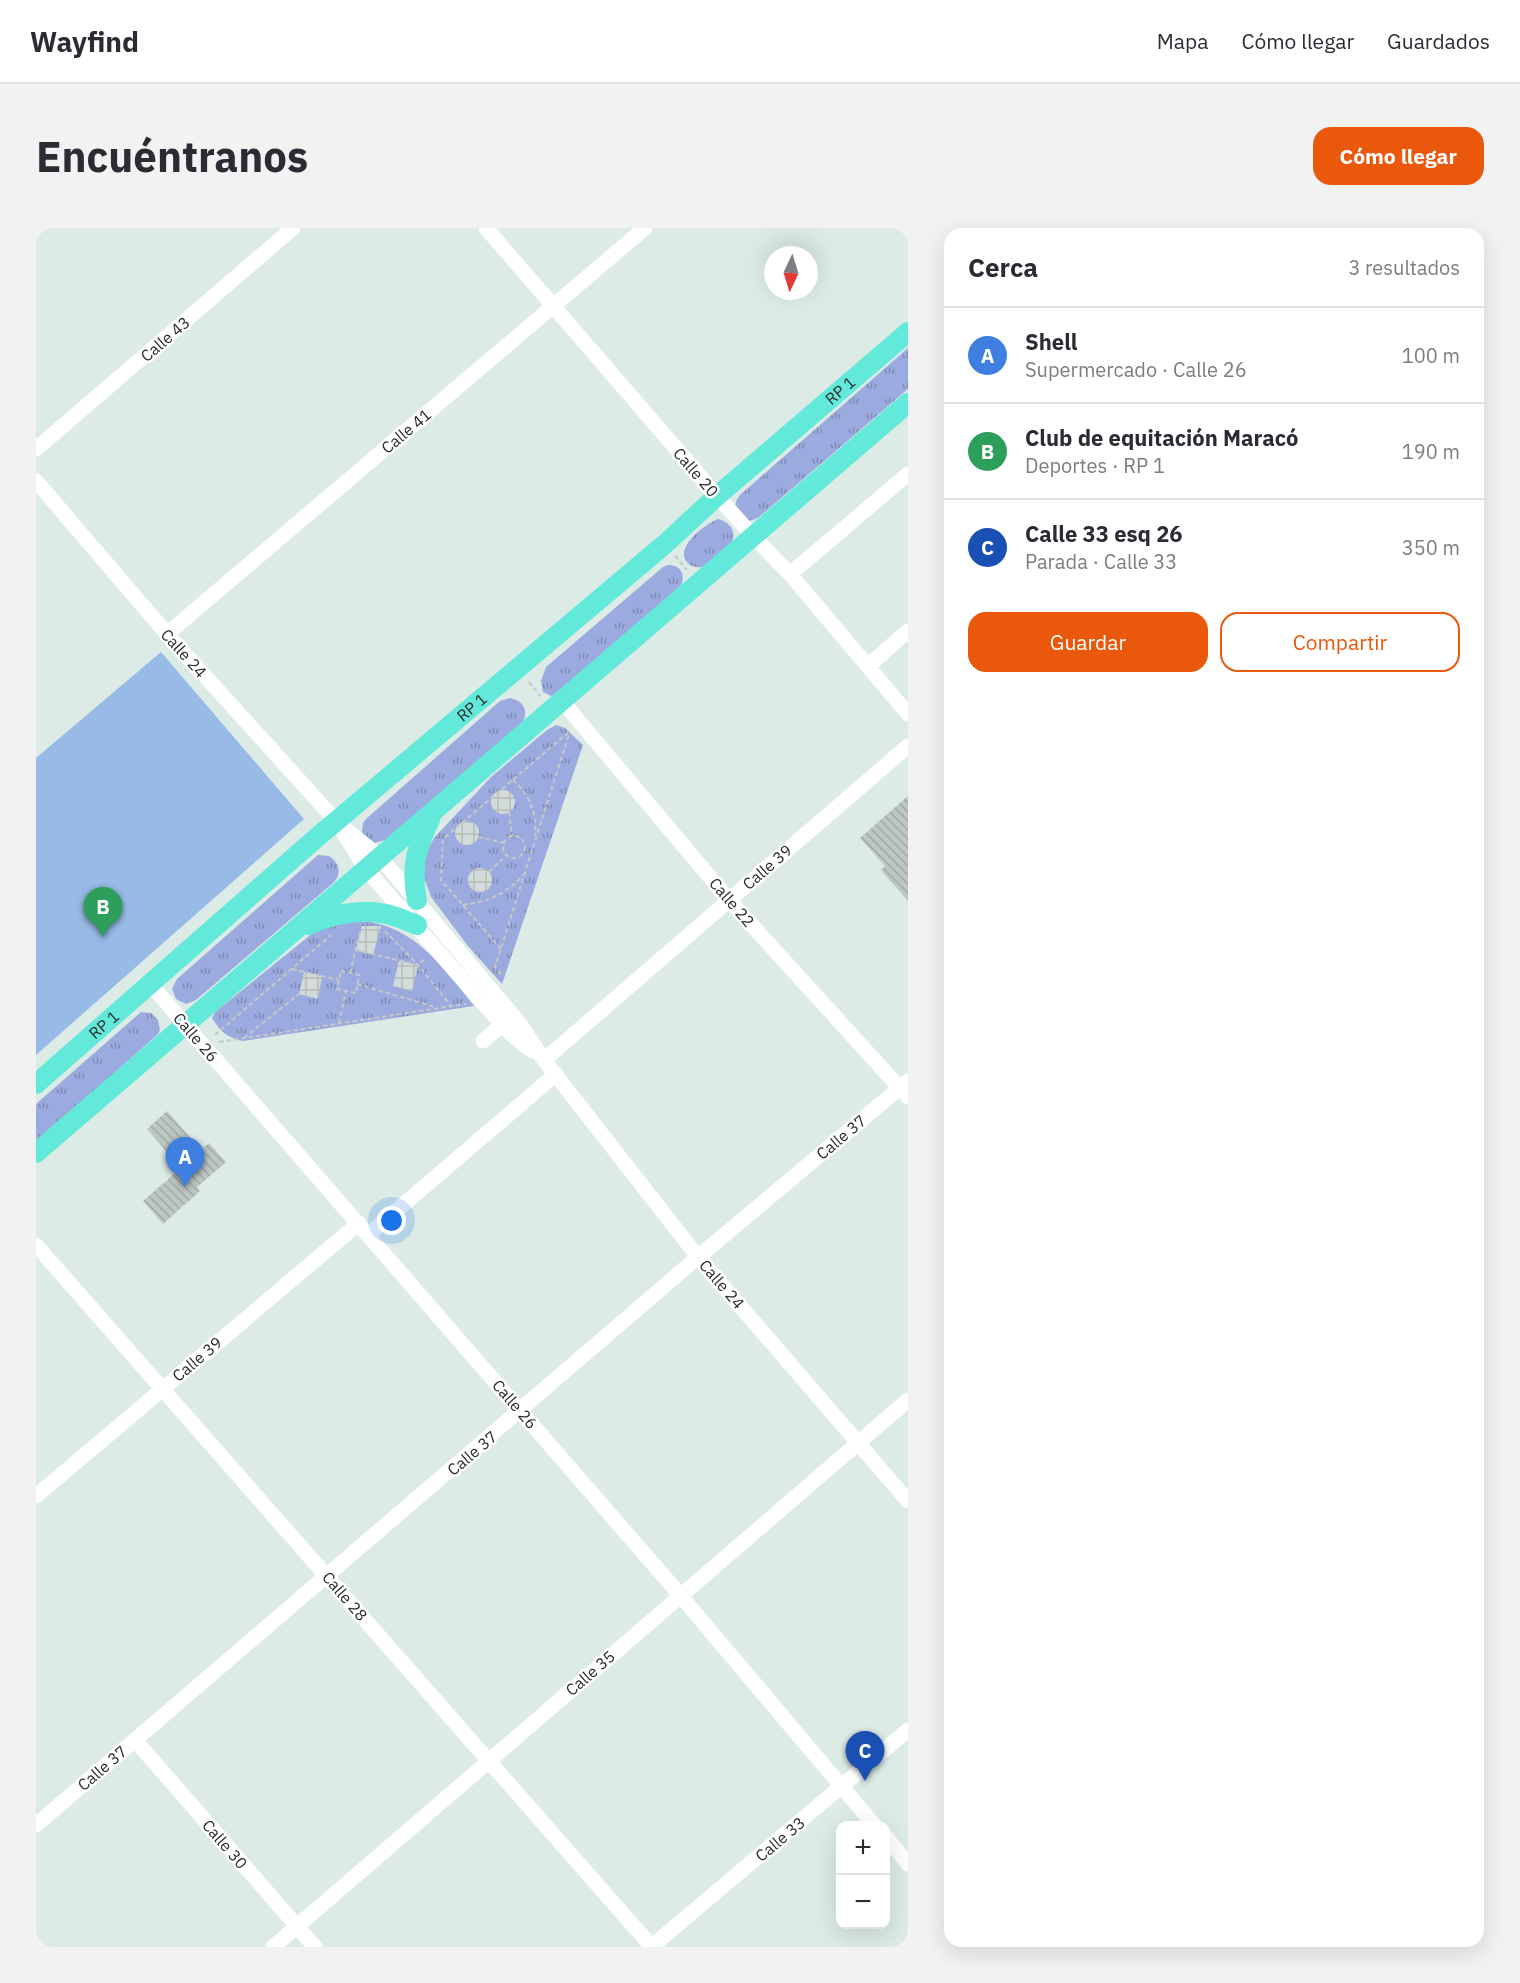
<!DOCTYPE html>
<html lang="es">
<meta charset="utf-8">
<style>
:root{--surface:#fff;--page:#f2f2f3;--text:#2b2b33;--muted:#7c7c81;--line:#e1e1e2;--accent:#ea580c}
body{margin:0;font-family:"IBM Plex Sans",sans-serif;background:var(--page);color:var(--text)}
.controls{position:absolute;right:18px;bottom:18px;display:grid;overflow:hidden;border-radius:12px;box-shadow:0 6px 24px #0002}
.controls button{width:54px;height:54px;display:grid;place-items:center;padding:0;border:0;border-bottom:2px solid var(--line);background:var(--surface);color:var(--text);font:30px sans-serif}
.compass{position:absolute;left:728px;top:18px;width:54px;height:54px;border-radius:50%;background:var(--surface);box-shadow:0 6px 24px #0002;rotate:184deg}
.you{position:absolute;left:356px;top:993px;width:21px;height:21px;margin:-15px;border:4px solid #fff;border-radius:50%;background:#1a73e8;box-shadow:0 0 0 9px #1a73e833}
.badge{display:grid;place-items:center;width:39px;height:39px;border-radius:50%;background:var(--accent);color:#fff;font-size:20px;font-weight:700}
.pin{position:absolute;translate:-50% -50px;filter:drop-shadow(0 2px 3px #0008)}
.pin::after{content:'';position:absolute;top:32px;width:21px;height:18px;background:inherit;clip-path:polygon(0 0,100% 0,50% 100%)}
.list{margin:0;padding:0;list-style:none}
h2{display:flex;justify-content:space-between;align-items:center;height:78px;margin:0;padding:0 24px;font-size:26px}
h2 small{font-size:20px;font-weight:400;color:var(--muted)}
.list li{display:grid;grid-template-columns:39px 1fr auto;gap:18px;align-items:center;box-sizing:border-box;height:96px;padding:0 24px;border-top:2px solid var(--line)}
.list b{display:block;font-size:22px;white-space:nowrap}
.list p{margin:0;font-size:20px;white-space:nowrap;color:var(--muted)}
.list em{font-size:20px;font-style:normal;color:var(--muted)}
.actions{display:flex;gap:12px;padding:18px 24px}
.actions a{flex:1;padding:14px 0;border:2px solid var(--accent);border-radius:18px;text-align:center;font-size:21px;color:var(--accent)}
.actions .main{background:var(--accent);color:#fff}
.map{position:relative;flex:none;width:872px;height:1719px;overflow:hidden;border-radius:18px}
header{display:flex;align-items:center;gap:36px;box-sizing:border-box;height:84px;padding:0 30px;background:var(--surface);border-bottom:2px solid var(--line)}
header strong{font-size:28px}
nav{display:flex;gap:33px;margin-inline-start:auto;font-size:21px}
.intro{display:flex;align-items:center;justify-content:space-between;box-sizing:border-box;height:144px;padding:0 36px}
h1{margin:0;font-size:42px}
.button{padding:15px 27px;border-radius:18px;background:var(--accent);color:#fff;font-size:21px;font-weight:700}
main{display:flex;gap:36px;padding:0 36px}
aside{flex:1;background:var(--surface);border-radius:18px;box-shadow:0 6px 24px #0002}
.map>svg:first-child{display:block}
.grass{fill:url(#grass-tufts)}
.pitch{fill:#97bbe6}
.plaza{fill:url(#plaza-grid)}
.building{fill:url(#building-back-hatch)}
.lines{fill:none;stroke-linecap:round;stroke-linejoin:round}
.path{stroke:#c8c8c8;stroke-width:2;stroke-dasharray:4.5 3;stroke-linecap:butt}
.minor{stroke:#fff;stroke-width:15}
.major{stroke:#63e9da;stroke-width:20}
.labels{text-anchor:middle;stroke-width:5;stroke-linejoin:round;paint-order:stroke}
.street-label{font-size:16px;fill:#2a2a2a;stroke:#fff}
</style>
<header>
<strong>Wayfind</strong>
<nav><a>Mapa</a><a>Cómo llegar</a><a>Guardados</a></nav>
</header>
<div class="intro"><h1>Encuéntranos</h1><a class="button">Cómo llegar</a></div>
<main>
<div class="map">
<svg width="872" height="1719" viewBox="0 0 872 1719">
<defs>
<pattern id="grass-tufts" width="24" height="20" patternUnits="userSpaceOnUse" patternTransform="scale(1.5)"><rect width="24" height="20" fill="#9baadf"/><path d="M3 7l-1-3M5 7V3M7 7l1-3M15 17l-1-3M17 17v-4M19 17l1-3" fill="none" stroke="#7f8bb5"/></pattern>
<pattern id="plaza-grid" width="8" height="8" patternUnits="userSpaceOnUse" patternTransform="scale(1.5)"><rect width="8" height="8" fill="#d3dbd9"/><path d="M0 4h8M4 0v8" fill="none" stroke="#b5bcba"/></pattern>
<pattern id="building-back-hatch" width="6" height="6" patternUnits="userSpaceOnUse" patternTransform="scale(1.5)"><rect width="6" height="6" fill="#bcc6c3"/><path d="M-1 5l2 2M0 0l6 6M5-1l2 2" fill="none" stroke="#a2aaa8"/></pattern>
</defs>
<rect width="100%" height="100%" fill="#dcebe6"/>
<!-- grass -->
<g class="grass">
<path d="M872,120V161L722,290L713,293L698,281L701,271L704,267Z"/>
<path d="M682,291C693,293 703,305 694,317C688,325 676,332 667,339C661,340 654,339 650,333C640,317 670,296 682,291Z"/>
<path d="M632,337C644,337 650,346 645,357L525,465L515,468L507,464L505,453L510,439L627,339Z"/>
<path d="M474,470C490,473 494,487 483,499L349,612L339,615L326,606L327,595L330,591L464,473Z"/>
<path d="M520,497L529,500L547,517L466,756L432,718L395,669L388,649L389,627L398,610L455,549L511,502Z"/>
<path d="M282,627L293,628C304,635 306,646 297,655L160,772L150,776L140,771L136,761L141,751Z"/>
<path d="M325,693C377,696 408,740 438,778L207,813C191,810 184,803 176,790L179,784L283,700Z"/>
<path d="M105,784L115,785L122,792L124,802L122,806L0,915V876Z"/>
</g>
<!-- pitch -->
<path class="pitch" d="M125,424L268,591L0,827V530Z"/>
<!-- plaza -->
<g class="plaza">
<circle cx="467" cy="574" r="12"/>
<circle cx="431" cy="605" r="12"/>
<circle cx="444" cy="652" r="12"/>
<path d="M326,698H345L337,727L320,722Z"/>
<path d="M363,733L382,737L376,763L357,758Z"/>
<path d="M268,744L286,748L282,771L263,766Z"/>
</g>
<!-- building -->
<g class="building">
<path d="M872,568V673L845,642L849,638L824,610Z"/>
<path d="M131,883L165,922L173,915L190,934L161,959L164,963L127,996L107,973L145,940L111,901Z"/>
</g>
<g class="lines">
<!-- path -->
<g class="path">
<path d="M639,328L651,342"/>
<path d="M493,454L504,468"/>
<path d="M477,552C494,567 501,586 499,608"/>
<path d="M473,584L476,608"/>
<circle cx="478" cy="619" r="11"/>
<path d="M442,609L469,615"/>
<path d="M453,644L471,627"/>
<path d="M427,677C451,674 471,666 487,647"/>
<path d="M349,703L382,737L415,778"/>
<path d="M465,721L405,652L407,611L533,504"/>
<path d="M320,722L382,737L390,730"/>
<path d="M256,741L303,752"/>
<path d="M305,743L323,747L320,765L301,761Z"/>
<path d="M314,745L325,701"/>
<path d="M465,746L459,739L533,506"/>
<path d="M321,756L399,779"/>
<path d="M303,795L310,763"/>
<path d="M179,807L295,707"/>
<path d="M208,810L263,766"/>
<path d="M183,814L430,776"/>
</g>
<!-- minor -->
<g class="minor">
<path d="M450,0L681,268L717,308L754,346L872,486"/>
<path d="M0,221L257,0"/>
<path d="M0,253L131,406L301,594L344,629L354,641L484,796L508,832L662,1029L872,1273"/>
<path d="M754,346L872,246"/>
<path d="M131,406L609,0"/>
<path d="M832,438L872,403"/>
<path d="M526,473L693,672L872,869"/>
<path d="M308,606L330,641L462,792L476,807L496,823"/>
<path d="M115,757L644,1367L839,1598"/>
<path d="M447,813L467,796"/>
<path d="M508,832L872,518"/>
<path d="M333,1006L520,846"/>
<path d="M0,1017L616,1719"/>
<path d="M0,1268L323,995"/>
<path d="M99,1512L279,1719"/>
<path d="M0,1597L662,1029L872,853"/>
<path d="M850,1609L872,1636"/>
<path d="M237,1719L872,1172"/>
<path d="M615,1719L872,1502"/>
</g>
<!-- major -->
<g class="major">
<path d="M381,672C374,638 381,619 395,589"/>
<path d="M272,697C295,687 325,680 350,686C360,688 371,693 381,697"/>
<path id="s1" d="M0,856L279,611L629,316L681,268L872,104"/>
<path d="M0,925L872,175"/>
</g>
</g>
<g class="labels">
<!-- street labels -->
<g class="street-label">
<text transform="translate(129 111) rotate(-41)" y="6">Calle 43</text>
<text dy="6" stroke="none"><textPath href="#s1" startOffset="1062">RP 1</textPath></text>
<text transform="translate(370 203) rotate(-40)" y="6">Calle 41</text>
<text transform="translate(660 244) rotate(49)" y="6">Calle 20</text>
<text transform="translate(148 425) rotate(48)" y="6">Calle 24</text>
<text dy="6" stroke="none"><textPath href="#s1" startOffset="576">RP 1</textPath></text>
<text transform="translate(731 639) rotate(-41)" y="6">Calle 39</text>
<text transform="translate(696 674) rotate(49)" y="6">Calle 22</text>
<text dy="6" stroke="none"><textPath href="#s1" startOffset="90">RP 1</textPath></text>
<text transform="translate(160 809) rotate(49)" y="6">Calle 26</text>
<text transform="translate(805 909) rotate(-40)" y="6">Calle 37</text>
<text transform="translate(686 1056) rotate(49)" y="6">Calle 24</text>
<text transform="translate(161 1131) rotate(-40)" y="6">Calle 39</text>
<text transform="translate(479 1176) rotate(49)" y="6">Calle 26</text>
<text transform="translate(436 1225) rotate(-40)" y="6">Calle 37</text>
<text transform="translate(309 1368) rotate(49)" y="6">Calle 28</text>
<text transform="translate(554 1445) rotate(-41)" y="6">Calle 35</text>
<text transform="translate(66 1540) rotate(-41)" y="6">Calle 37</text>
<text transform="translate(744 1611) rotate(-40)" y="6">Calle 33</text>
<text transform="translate(189 1616) rotate(49)" y="6">Calle 30</text>
</g>
</g>
</svg>
<div class="controls">
<button>+</button>
<button>−</button>
</div>
<svg class="compass" viewBox="-18 -18 36 36"><path d="M0-13l5 13h-10z" fill="#e53935"/><path d="M0 13l5-13h-10z" fill="#7c7c81"/></svg>
<div class="you"></div>
<div class="pin badge" style="left:149px;top:959px;background:#3f7fe0">A</div>
<div class="pin badge" style="left:67px;top:709px;background:#2e9e5b">B</div>
<div class="pin badge" style="left:829px;top:1553px;background:#1a4fb4">C</div>
</div>
<aside>
<h2>Cerca<small>3 resultados</small></h2>
<ul class="list">
<li><span class="badge" style="background:#3f7fe0">A</span><div><b>Shell</b><p>Supermercado · Calle 26</p></div><em>100 m</em></li>
<li><span class="badge" style="background:#2e9e5b">B</span><div><b>Club de equitación Maracó</b><p>Deportes · RP 1</p></div><em>190 m</em></li>
<li><span class="badge" style="background:#1a4fb4">C</span><div><b>Calle 33 esq 26</b><p>Parada · Calle 33</p></div><em>350 m</em></li>
</ul>
<div class="actions"><a class="main">Guardar</a><a>Compartir</a></div>
</aside>
</main>
